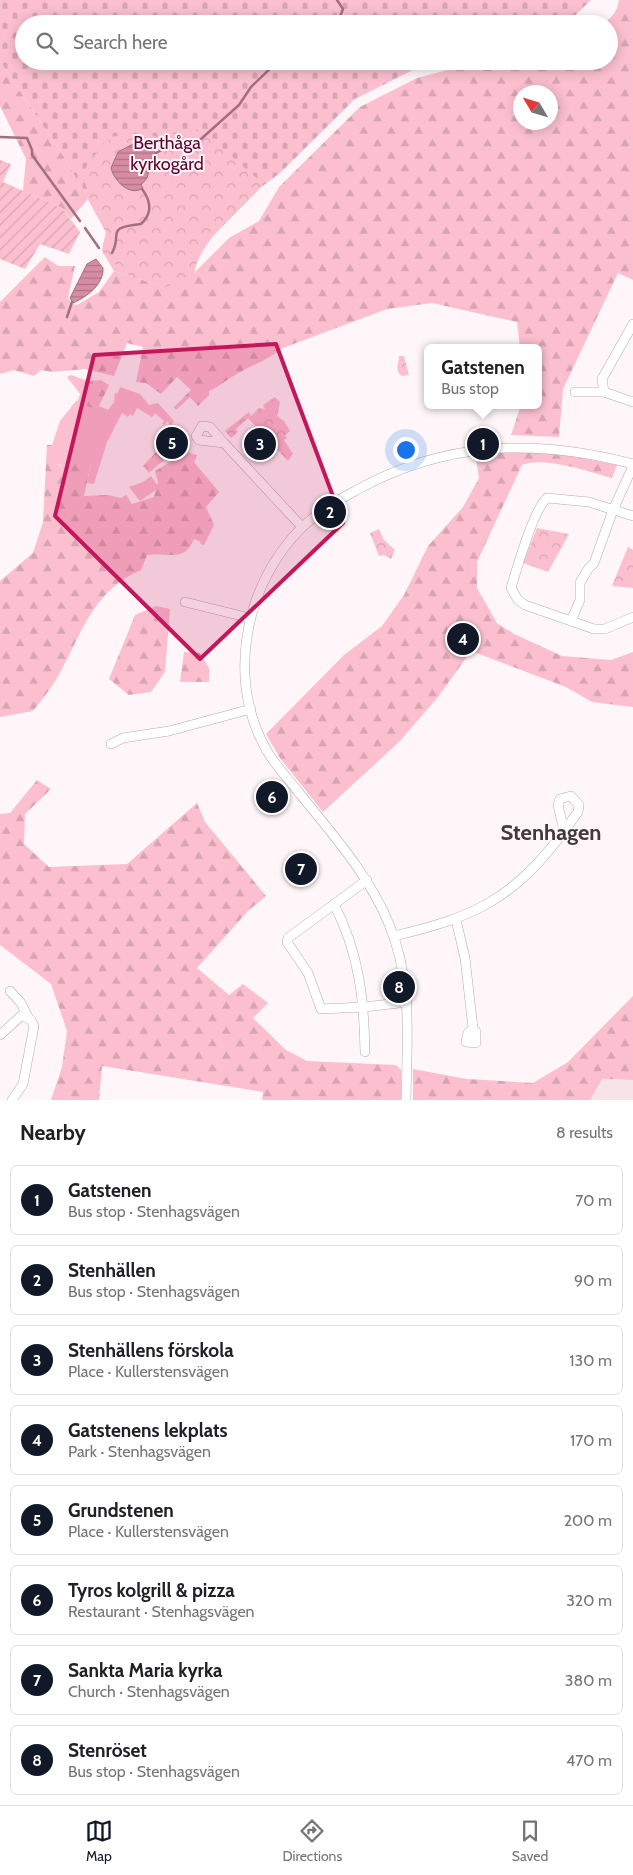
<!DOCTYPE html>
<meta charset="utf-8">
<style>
:root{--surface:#fff;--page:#f2f2f2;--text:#202124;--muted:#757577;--line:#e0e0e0;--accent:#111827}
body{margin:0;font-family:Cabin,sans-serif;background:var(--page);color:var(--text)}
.compass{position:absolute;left:513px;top:85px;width:45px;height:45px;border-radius:50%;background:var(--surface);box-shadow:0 2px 12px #0003;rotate:308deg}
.you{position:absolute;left:405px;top:449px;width:18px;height:18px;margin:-12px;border:4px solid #fff;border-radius:50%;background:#1a73e8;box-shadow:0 0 0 8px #1a73e833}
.badge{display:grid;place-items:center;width:32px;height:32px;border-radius:50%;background:var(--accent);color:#fff;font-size:16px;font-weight:700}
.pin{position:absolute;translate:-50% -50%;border:2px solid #fff;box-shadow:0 1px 5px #0006}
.popup{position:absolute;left:424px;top:344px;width:118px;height:65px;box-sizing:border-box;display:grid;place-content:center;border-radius:8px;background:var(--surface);filter:drop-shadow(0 1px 4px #0005);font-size:16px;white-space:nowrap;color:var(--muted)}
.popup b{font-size:19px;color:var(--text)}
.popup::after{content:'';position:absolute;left:50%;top:100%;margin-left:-10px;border:10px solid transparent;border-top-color:var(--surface)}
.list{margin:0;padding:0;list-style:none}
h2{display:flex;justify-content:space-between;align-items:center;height:65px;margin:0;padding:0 20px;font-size:21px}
h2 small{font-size:16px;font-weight:400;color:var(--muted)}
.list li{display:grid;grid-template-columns:32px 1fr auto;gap:15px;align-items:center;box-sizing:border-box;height:70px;margin:0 10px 10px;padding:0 10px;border:1px solid var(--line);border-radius:8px}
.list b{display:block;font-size:19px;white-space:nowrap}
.list p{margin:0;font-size:16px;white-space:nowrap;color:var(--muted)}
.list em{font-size:16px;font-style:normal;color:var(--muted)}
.icon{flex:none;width:28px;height:28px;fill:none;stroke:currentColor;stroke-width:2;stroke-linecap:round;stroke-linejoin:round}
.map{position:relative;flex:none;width:633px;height:1100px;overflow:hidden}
.search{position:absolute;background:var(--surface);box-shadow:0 2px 12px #0003;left:15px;right:15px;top:15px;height:55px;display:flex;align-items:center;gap:12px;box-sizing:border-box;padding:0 18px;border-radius:28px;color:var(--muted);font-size:19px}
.sheet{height:705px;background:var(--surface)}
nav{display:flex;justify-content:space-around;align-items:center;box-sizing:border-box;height:70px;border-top:1px solid var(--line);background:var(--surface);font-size:14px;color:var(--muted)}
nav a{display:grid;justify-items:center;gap:2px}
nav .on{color:var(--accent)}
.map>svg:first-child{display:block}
.built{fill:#f5e5e9}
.grass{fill:#fbbfd0}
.forest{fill:url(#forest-firs);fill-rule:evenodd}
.cemetery{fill:url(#cemetery-stones)}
.park{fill:url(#park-crowns)}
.garden{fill:url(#garden-furrows)}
.water{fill:url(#water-rules);stroke:#a36f7f}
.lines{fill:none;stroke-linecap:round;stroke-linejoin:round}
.stream{stroke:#a36f7f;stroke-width:2.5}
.minor-casing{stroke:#b2abad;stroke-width:10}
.minor{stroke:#fff;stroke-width:9}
.marked{fill:#c2185b;fill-opacity:0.2;stroke:#c2185b;stroke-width:4;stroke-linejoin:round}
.labels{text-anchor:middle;stroke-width:4;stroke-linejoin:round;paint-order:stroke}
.park-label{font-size:18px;fill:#5b022d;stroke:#fef6f8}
.district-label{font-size:22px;font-weight:bold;fill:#403a3c;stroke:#fef6f8}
</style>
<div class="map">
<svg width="633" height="1100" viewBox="0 0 633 1100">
<defs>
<pattern id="forest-firs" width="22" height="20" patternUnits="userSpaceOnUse" patternTransform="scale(1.25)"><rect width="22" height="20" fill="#fbbfd0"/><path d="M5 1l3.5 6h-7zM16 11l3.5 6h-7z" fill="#d7a4b3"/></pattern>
<pattern id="cemetery-stones" width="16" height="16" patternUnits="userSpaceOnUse" patternTransform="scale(1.25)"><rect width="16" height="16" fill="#fbbfd0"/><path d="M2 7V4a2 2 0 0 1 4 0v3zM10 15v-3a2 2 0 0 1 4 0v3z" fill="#d7a4b3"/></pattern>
<pattern id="park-crowns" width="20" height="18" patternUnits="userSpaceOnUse" patternTransform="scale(1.25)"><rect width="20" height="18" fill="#fbbfd0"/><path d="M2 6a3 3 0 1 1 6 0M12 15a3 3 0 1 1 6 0" fill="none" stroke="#d7a4b3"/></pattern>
<pattern id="garden-furrows" width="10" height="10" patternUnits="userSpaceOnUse" patternTransform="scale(1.25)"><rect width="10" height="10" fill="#fbbfd0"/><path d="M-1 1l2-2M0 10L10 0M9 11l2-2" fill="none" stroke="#d7a4b3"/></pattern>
<pattern id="water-rules" width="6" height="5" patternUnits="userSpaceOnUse" patternTransform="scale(1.25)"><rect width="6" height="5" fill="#d68da3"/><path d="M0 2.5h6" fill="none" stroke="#ae7385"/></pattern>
</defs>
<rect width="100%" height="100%" fill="#fef6f8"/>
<!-- built -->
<path class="built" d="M601,1079L633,1080V1100H590Z"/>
<!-- grass -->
<g class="grass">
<path d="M120,387L140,394L149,405L158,403L174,421L170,426L168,421L164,425L162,424L164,421L155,413L152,417L137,408L133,416L130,414L128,417L122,413L107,442L94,484L87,483L91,463C82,463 62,467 56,464L55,445H52L60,421L76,401H83L95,408L99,406L108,410L114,402L115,393L117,394Z"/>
<path d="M151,476L159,488L140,501L129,487L143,482Z"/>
</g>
<!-- forest -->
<g class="forest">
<path d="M619,0H633V280L618,273L563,389L559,437L511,435L521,405H538V348H520L517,322L432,303L387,309L283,348C268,360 252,365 235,375C226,380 219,387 209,391V395L198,406L190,397L176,410L174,407L191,390L177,377L161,394L146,383L136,382L143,347L127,343L114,376L85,369L51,372L41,370L34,376L14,370L0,374V302L45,257L58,266H75L68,298L72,304L77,305L99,292L114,271L165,287L194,273L229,238L259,221L279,187L360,107L417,78L481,61H609V24H602C612,18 617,12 619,0ZM520,92H550V122H520Z"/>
<path d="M0,61L66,160L88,199L71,219L62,208L23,191L26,159L0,106Z"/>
<path d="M71,375L88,381L101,380L109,385L99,406L95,408L88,407L83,401L77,403L80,394L67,377Z"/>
<path d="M47,445H55L58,449L57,465L61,466L67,461L73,463L77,459L91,463L84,496L108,495L121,498L126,495L132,504L154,497L158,482L155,471L187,452L197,455L194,462L219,492L206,507L214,525L204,545L200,544L201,542L194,539C185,563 168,552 147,555L141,570C91,591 81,637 56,680C49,691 41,701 33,711L0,717V581L33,553L43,522Z"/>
<path d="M504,451L560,454L617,465L612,478C589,472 544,456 522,465L477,562V588L497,623L514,634L562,656L611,660L633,652V707L592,702L566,687L471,651L438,697L399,742L323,812L280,758L266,734L344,655L382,626L404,595L428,546L463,507L479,478L475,454Z"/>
<path d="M156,606L170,609L165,672L151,692L129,695L109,679L135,615Z"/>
<path d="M184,652L200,653L209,668V682H180Z"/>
<path d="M37,780L51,789L25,814L24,844L49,867L127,864L197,803L205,822L266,896L248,911L197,968L229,995L243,984L268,1003L253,1018L286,1050L307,1061L396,1065L401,1070V1100H262L263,1092L102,1066L99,1100H51L62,1067L67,1031L51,984L0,945V814L10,813Z"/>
<path d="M633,996V1080L602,1079L590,1100H413V1069L467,1079L533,1083L568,1062Z"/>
</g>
<!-- cemetery -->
<path class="cemetery" d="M0,0H591L566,24H24V61H440L413,70L355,99L280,173L260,188L211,238L197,259L194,273L179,283L165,287L114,271L102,251L106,232L66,160L0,61Z"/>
<!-- park -->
<g class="park">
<path d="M200,129L260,181V188C237,213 201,239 194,273L179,283L165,287L125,274L102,251L106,232L94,210L82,173L103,144L112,137L129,133L158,137Z"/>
<path d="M399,356H404L409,375L402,376C394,370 399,364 399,356Z"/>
<path d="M275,397L280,402L277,416L284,421L290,431L285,435L287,438L284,440L293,454L288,461L248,418L236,429L238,432L231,438L225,431L249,412L251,416L259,408L265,409L263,405Z"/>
<path d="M156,452L164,460L149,473L143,466Z"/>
<path d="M537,528L569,534L548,572L523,563Z"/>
<path d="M379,529L384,540L395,550L391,559L384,555L379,556L370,533Z"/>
<path d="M628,547L633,550V588L612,586Z"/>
</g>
<!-- garden -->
<path class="garden" d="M0,160L11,164L3,182L62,208L80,232L69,254L40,244L25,269L0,259Z"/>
<!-- water -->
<g class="water">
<path d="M135,143L150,145L158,157L152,159L147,178L141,185L143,188C130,197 114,181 111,168L118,152Z"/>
<path d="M96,259L103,268C104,284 87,297 73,303L70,298L87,264Z"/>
</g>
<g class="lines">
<!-- stream -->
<g class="stream">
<path d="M337,0L343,9L337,24"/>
<path d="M0,137L27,138L32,150V155L80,221"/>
<path d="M156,153L169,146L193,143L201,139L239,105L251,87L278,61"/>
<path d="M85,228L99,248"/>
<path d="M112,253C123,233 104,228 141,224C153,213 151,201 142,189"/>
<path d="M67,317L72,302"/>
</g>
<defs>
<g id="minor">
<path d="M633,324L602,379L604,392L633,402"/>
<path d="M575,392H604"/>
<path d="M224,443L210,427L202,426L196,436L199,440L224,443L302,527"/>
<path d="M633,516L589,502L547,498C534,508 516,571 511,588L518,600L525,605L594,629H605L633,617"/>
<path d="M185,602L250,618"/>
<path d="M571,621L580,600V583L588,569L594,563L613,510L633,466"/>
<path d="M111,744L123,738L169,731L251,709"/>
<path d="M367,880L288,938L287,942L308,973L321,1009L364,1007L407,1002"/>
<path d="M334,904C359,953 364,998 365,1052"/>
<path d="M456,920L465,958L473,1028L468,1033L466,1042L476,1043V1032L473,1028"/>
<path d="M394,936C472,918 515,899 564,831L558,805L560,799L571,796L579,805L578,812L564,831"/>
<path d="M10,991L21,1003L28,1017"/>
<path d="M0,1035L22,1015L31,1020L34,1026L23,1084L12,1100"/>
<path d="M406,1100C407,1039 413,982 389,924C369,875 333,835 300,794C289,780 276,766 267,751C228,682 243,596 292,538C309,518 332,503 355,491C444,441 536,438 633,464"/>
</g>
</defs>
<!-- minor casing -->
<use href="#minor" class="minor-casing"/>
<!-- minor -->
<use href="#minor" class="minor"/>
</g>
<!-- marked area -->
<path class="marked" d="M276,344L343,523L200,659L55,516L94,355Z"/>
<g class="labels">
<!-- park labels -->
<g class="park-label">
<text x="167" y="149">Berthåga<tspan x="167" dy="21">kyrkogård</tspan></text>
</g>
<!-- district labels -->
<g class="district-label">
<text x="551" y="840">Stenhagen</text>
</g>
</g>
</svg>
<svg class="compass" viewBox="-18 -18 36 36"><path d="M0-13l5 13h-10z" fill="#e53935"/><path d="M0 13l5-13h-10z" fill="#757577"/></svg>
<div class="you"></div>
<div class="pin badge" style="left:483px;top:444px">1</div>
<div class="popup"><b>Gatstenen</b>Bus stop</div>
<div class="pin badge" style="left:330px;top:512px">2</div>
<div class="pin badge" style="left:260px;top:444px">3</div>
<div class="pin badge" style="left:463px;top:639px">4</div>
<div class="pin badge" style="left:172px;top:443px">5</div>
<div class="pin badge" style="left:272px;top:797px">6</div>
<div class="pin badge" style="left:301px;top:869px">7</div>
<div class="pin badge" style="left:399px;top:987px">8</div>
<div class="search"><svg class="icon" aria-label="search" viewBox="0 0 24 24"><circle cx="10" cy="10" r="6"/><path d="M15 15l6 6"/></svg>Search here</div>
</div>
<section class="sheet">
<h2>Nearby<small>8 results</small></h2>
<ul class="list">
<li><span class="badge">1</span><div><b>Gatstenen</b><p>Bus stop · Stenhagsvägen</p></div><em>70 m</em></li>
<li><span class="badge">2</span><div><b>Stenhällen</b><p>Bus stop · Stenhagsvägen</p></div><em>90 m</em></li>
<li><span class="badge">3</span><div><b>Stenhällens förskola</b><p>Place · Kullerstensvägen</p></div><em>130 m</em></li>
<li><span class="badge">4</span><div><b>Gatstenens lekplats</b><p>Park · Stenhagsvägen</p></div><em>170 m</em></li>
<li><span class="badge">5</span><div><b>Grundstenen</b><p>Place · Kullerstensvägen</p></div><em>200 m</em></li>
<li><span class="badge">6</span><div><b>Tyros kolgrill &amp; pizza</b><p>Restaurant · Stenhagsvägen</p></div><em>320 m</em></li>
<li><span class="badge">7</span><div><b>Sankta Maria kyrka</b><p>Church · Stenhagsvägen</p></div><em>380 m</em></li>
<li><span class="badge">8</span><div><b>Stenröset</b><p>Bus stop · Stenhagsvägen</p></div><em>470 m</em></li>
</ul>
</section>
<nav>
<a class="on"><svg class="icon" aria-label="map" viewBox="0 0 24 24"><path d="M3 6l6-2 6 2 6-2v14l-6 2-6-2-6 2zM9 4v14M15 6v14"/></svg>Map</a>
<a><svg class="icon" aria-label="directions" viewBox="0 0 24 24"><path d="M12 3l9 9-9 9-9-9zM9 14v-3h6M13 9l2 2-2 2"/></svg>Directions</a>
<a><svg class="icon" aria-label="saved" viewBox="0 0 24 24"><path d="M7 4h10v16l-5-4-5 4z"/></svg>Saved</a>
</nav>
